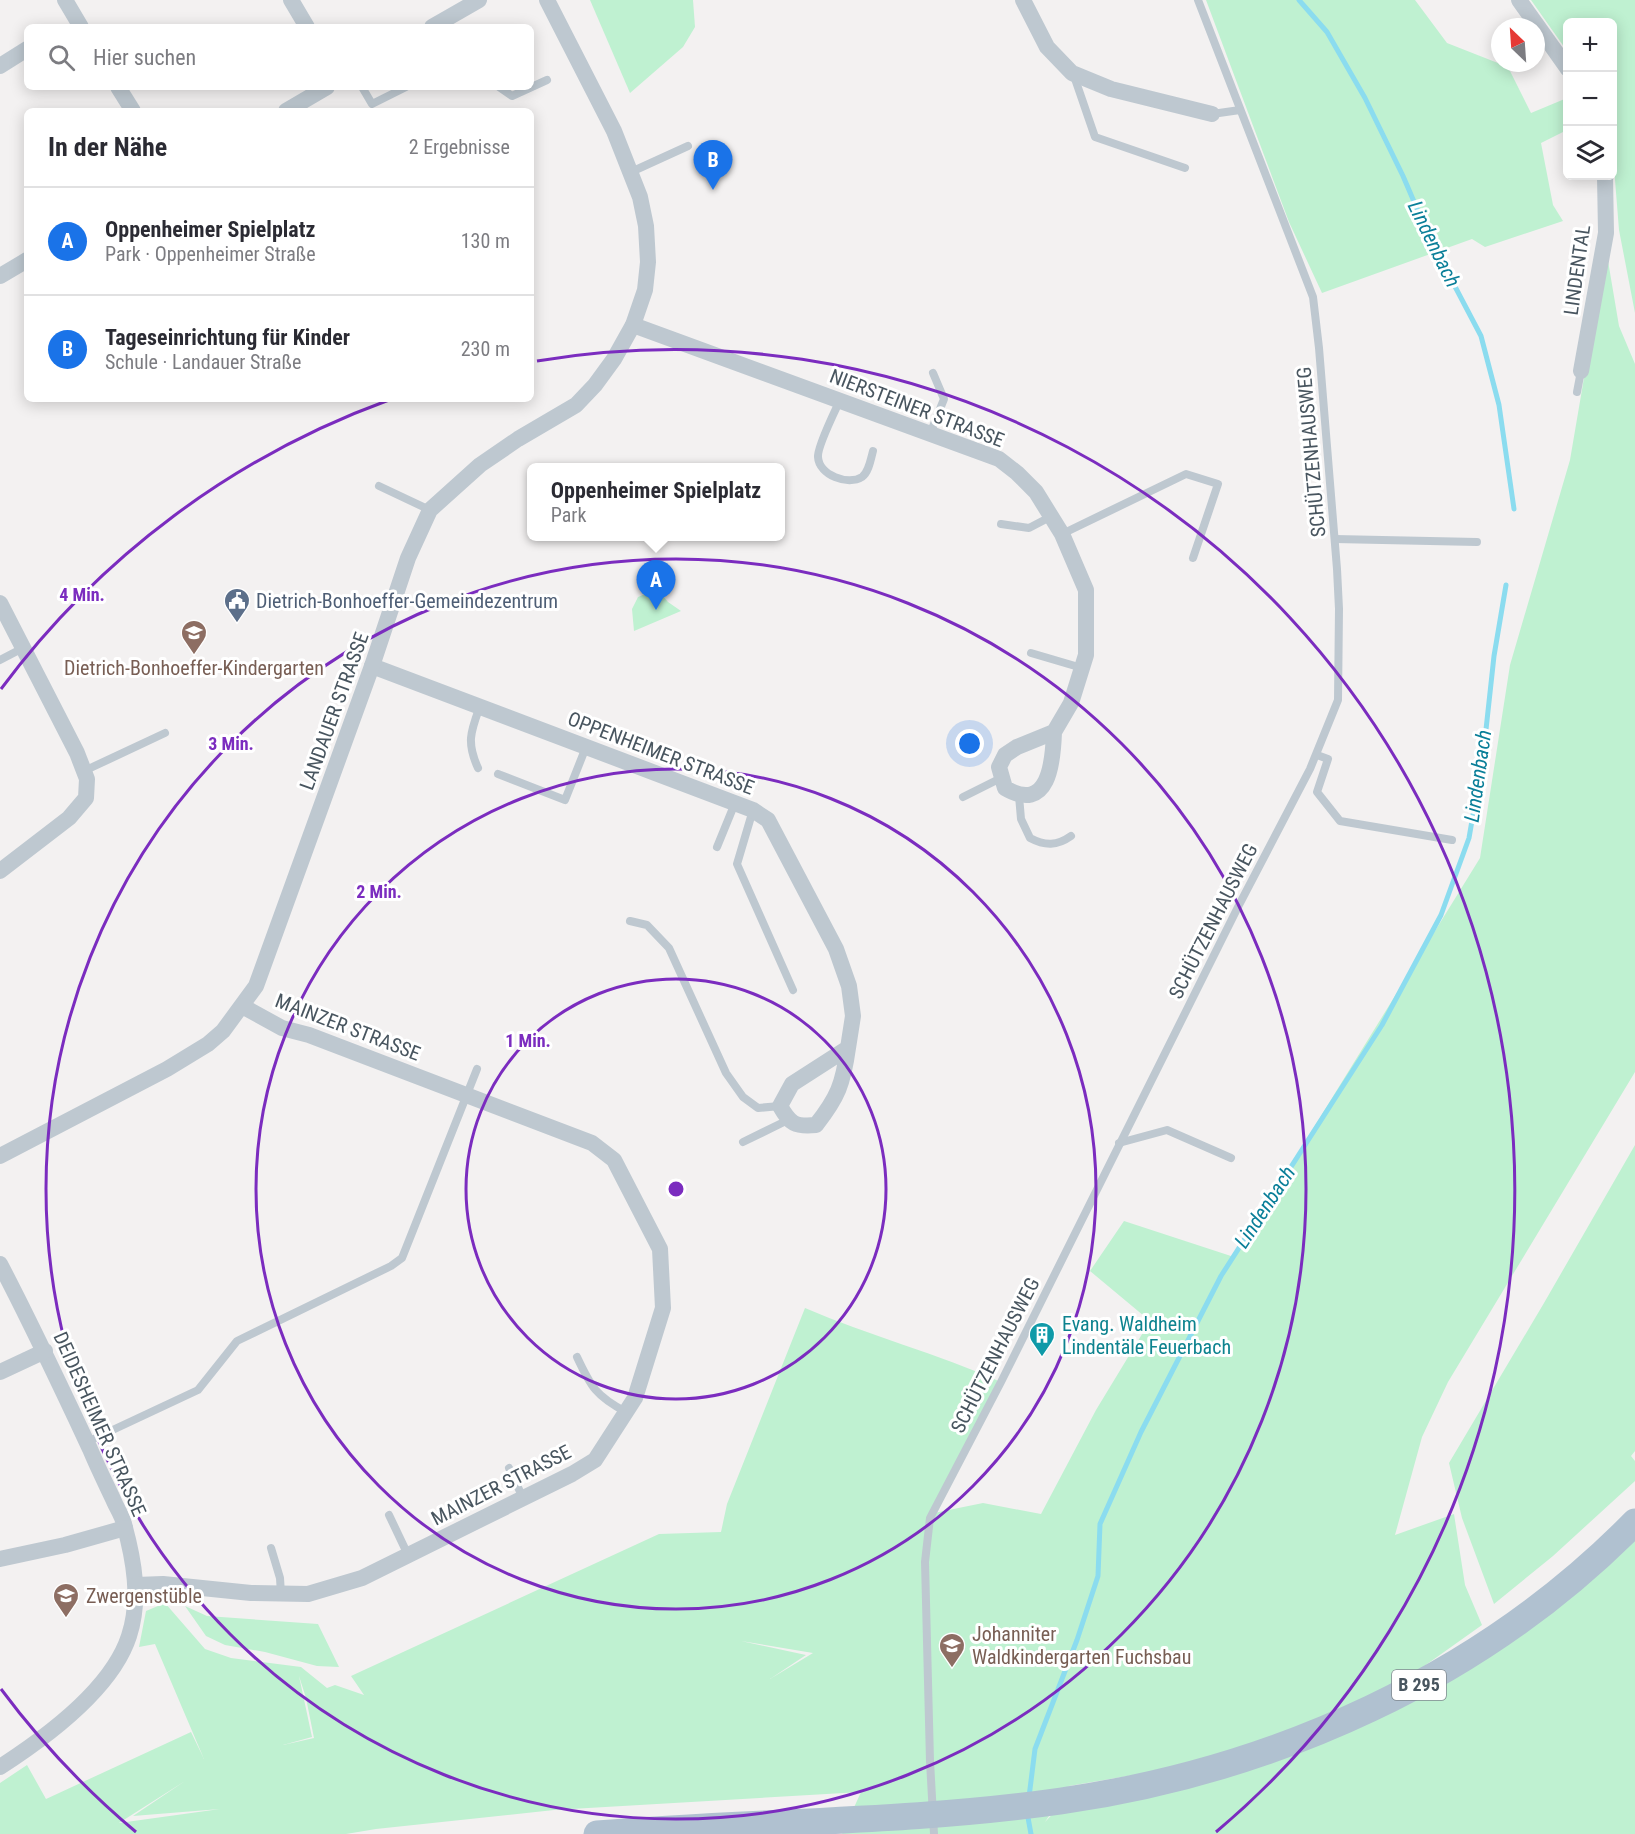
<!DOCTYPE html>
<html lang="de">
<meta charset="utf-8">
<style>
:root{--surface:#fff;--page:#f2f2f3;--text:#2b2b33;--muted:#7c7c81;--line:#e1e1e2;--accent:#1a73e8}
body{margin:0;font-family:"Roboto Condensed",sans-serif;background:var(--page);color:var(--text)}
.controls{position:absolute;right:18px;top:18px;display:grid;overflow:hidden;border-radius:9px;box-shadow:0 3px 15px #0003}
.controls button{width:54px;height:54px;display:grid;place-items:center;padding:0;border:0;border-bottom:2px solid var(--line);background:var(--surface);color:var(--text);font:30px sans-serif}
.compass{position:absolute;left:1491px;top:18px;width:54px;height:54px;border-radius:50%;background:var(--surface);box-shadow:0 3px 15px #0003;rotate:335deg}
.you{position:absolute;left:970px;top:744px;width:21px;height:21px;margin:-15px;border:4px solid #fff;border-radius:50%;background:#1a73e8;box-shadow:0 0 0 9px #1a73e833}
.badge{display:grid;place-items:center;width:39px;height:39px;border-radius:50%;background:var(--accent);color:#fff;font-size:20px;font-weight:700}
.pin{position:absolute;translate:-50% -50px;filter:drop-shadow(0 2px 3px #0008)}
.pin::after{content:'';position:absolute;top:32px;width:21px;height:18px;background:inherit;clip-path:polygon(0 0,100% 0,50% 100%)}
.popup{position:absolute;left:527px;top:463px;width:258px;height:78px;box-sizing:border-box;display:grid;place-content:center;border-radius:9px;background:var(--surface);filter:drop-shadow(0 2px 4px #0005);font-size:20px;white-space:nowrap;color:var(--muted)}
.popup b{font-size:22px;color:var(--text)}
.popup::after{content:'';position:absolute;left:50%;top:100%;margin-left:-12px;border:12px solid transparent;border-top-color:var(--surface)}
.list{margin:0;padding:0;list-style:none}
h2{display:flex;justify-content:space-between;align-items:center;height:78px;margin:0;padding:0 24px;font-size:26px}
h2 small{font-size:20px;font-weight:400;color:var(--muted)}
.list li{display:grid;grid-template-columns:39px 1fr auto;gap:18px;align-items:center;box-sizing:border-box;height:108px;padding:0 24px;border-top:2px solid var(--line)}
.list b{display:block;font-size:22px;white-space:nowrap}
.list p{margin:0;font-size:20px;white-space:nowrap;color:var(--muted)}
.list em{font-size:20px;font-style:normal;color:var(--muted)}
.icon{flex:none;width:33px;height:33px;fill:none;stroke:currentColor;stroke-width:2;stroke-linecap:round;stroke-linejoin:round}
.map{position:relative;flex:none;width:1635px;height:1834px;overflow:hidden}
.search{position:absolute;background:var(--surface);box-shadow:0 3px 15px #0003;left:24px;top:24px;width:510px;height:66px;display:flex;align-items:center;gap:15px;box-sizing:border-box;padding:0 21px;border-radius:9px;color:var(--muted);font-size:22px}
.panel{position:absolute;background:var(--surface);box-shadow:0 3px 15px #0003;left:24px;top:108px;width:510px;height:294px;border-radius:9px}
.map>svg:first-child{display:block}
.green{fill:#bff1d1;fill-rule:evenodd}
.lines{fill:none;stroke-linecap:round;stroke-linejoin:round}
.stream{stroke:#8bdcef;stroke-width:5}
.lane{stroke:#bec8d0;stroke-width:8}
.street{stroke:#bec8d0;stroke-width:16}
.primary{stroke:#b0c1d0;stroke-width:27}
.ring{fill:none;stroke:#7b2cbf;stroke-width:3}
.labels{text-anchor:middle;stroke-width:6;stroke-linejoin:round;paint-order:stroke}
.shield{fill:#fff;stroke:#7f888f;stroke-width:1.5}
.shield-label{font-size:18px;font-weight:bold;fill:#48555f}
.street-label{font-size:20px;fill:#48555f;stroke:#fff}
.service-label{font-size:20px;fill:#4e5e75;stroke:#fff;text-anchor:start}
.education-label{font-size:20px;fill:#785e54;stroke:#fff;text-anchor:start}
.culture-label{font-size:20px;fill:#0d838f;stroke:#fff;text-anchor:start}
.water-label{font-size:21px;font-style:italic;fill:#0a7f99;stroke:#fff}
.centre{fill:#7b2cbf;stroke:#fff;stroke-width:3}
.ring-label{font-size:18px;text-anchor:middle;font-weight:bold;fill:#7b2cbf;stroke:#fff;stroke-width:6;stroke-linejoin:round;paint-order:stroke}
</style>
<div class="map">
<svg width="1635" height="1834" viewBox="0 0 1635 1834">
<rect width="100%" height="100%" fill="#f3f1f1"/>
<!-- green -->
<g class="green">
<path d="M590,0H693L695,27L683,47L630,93Z"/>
<path d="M1206,0H1415L1447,43L1508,67L1531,113L1567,98V130L1541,143L1553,205L1563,221L1485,247L1472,239L1322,293L1289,222Z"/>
<path d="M1531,0H1635V313L1619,230L1612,142V22H1568L1567,51Z"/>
<path d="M1606,249L1619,326L1635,364V1072L1448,1382L1422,1437L1395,1535L1454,1514L1465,1585L1482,1625L1392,1689L1262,1742L1157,1771L1069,1786L1045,1822L1060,1806L1387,1711L1635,1530V1834H842L861,1792L554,1810L376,1829L346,1834H0V1783L27,1765L46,1799L191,1732L204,1759L155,1644L139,1647L146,1611L165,1603L205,1649L231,1658L301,1667L327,1688L335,1685L364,1695L351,1676L659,1534L721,1532L727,1504L805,1308C869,1336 937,1353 1001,1382L934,1513L983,1503L1041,1514L1096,1410L1150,1321L1090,1271L1124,1221L1234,1257L1480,858L1510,665L1570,460ZM741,1641L813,1653L770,1679L806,1655ZM299,1676L306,1698L314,1738L283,1745L312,1737ZM185,1781L133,1816L220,1809L119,1823Z"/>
<path d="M657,589L668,602L681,611L634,631L632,609L638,597Z"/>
<path d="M1635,1145V1451L1631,1456L1635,1461V1481L1553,1556L1494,1604L1462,1518L1449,1463L1544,1303Z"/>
<path d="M185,1606L207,1616L318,1624L339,1667L317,1666L265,1652L225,1645L206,1636Z"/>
</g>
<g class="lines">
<!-- stream -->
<g class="stream">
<path d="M1299,0L1327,32L1365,98L1403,176L1430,239L1481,336L1499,405L1514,509"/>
<path d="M1029,1797L1035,1749L1077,1640L1098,1576L1100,1524L1141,1432L1221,1276L1382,1025L1441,915L1469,838L1483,757L1494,656L1506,585"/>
<path d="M1027,1812L1031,1834"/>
</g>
<!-- lane -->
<g class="lane">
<path d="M1073,73L1095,137L1185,168"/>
<path d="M362,87L372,104L406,87"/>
<path d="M499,87L512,96L547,80"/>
<path d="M1212,114L1240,110"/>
<path d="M631,172L688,146"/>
<path d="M1577,392L1581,371"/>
<path d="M840,400C835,411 817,447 818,457C819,475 848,486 862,477C869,472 871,458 873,451"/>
<path d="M930,434L944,399L933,373"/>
<path d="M379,486L430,510"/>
<path d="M1001,524L1029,528L1050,517"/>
<path d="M1062,534L1186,474L1218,484L1193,558"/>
<path d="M1335,539L1477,542"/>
<path d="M1031,653L1082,668"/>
<path d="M0,660L23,648"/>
<path d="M1317,755L1328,759L1317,792L1340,821L1452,840"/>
<path d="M478,768C466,742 471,731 480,706"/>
<path d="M84,771L165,733"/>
<path d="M498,774L565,800L586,747"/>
<path d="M1019,796L1021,819L1030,838C1045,846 1057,846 1071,836"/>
<path d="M963,797L1001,778"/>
<path d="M753,810L737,864L793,990"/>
<path d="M717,847L735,803"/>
<path d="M630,921L647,925L669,948L726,1073L743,1097L758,1108L780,1106"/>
<path d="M743,1142L788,1120"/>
<path d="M1119,1143L1167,1130L1231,1158"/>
<path d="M577,1357C591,1387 596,1396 626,1412"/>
<path d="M87,1442L198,1390L237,1341L391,1266L402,1258L477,1069"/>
<path d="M509,1468L523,1498"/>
<path d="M389,1515L408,1555"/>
<path d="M271,1548L280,1578L281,1594"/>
<path d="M934,1834L930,1761L925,1562L930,1518L1001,1382L1239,905L1310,769L1338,700L1339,609L1337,569L1319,348L1313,297L1198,0"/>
</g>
<!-- street -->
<g class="street">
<path d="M65,0L81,27"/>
<path d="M291,0L307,27"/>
<path d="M1023,0L1047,47L1072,73L1111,89L1212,114"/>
<path d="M1519,0L1568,69"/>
<path d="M432,27L479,0"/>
<path d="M0,66L27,49"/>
<path d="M118,87L133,111"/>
<path d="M286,111L327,87"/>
<path d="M0,276L27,260"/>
<path d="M633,325L999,459L1017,473L1036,492L1062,534L1086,590V655L1071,703L1054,732L1017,747L1005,755L999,767L1005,788C1049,814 1053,762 1054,732"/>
<path d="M1581,371L1606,233L1605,176"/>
<path d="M0,603L77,753L87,779L86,798L69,818L0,871"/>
<path d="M372,666L753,810L768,820L836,949L849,986L853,1016L848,1048L792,1084L780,1106C790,1124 795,1127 816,1125C838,1097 843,1084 848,1048"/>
<path d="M0,1156L167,1069L208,1044L223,1031L256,986L372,666L408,558L430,510L480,465L518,439L576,405L595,385L614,359L633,325L645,290L648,262L646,226L640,197L614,131L547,0"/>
<path d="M0,1264C32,1325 61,1387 90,1449C97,1466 105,1482 113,1499C116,1507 122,1515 124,1524C134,1560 141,1599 129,1636C112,1689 45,1738 0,1767"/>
<path d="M0,1372L45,1351"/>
<path d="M0,1559L65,1545L125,1528"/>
<path d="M136,1585L163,1584L251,1593L308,1594L362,1578L572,1474L595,1460L635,1398L663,1308L660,1249L614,1160L592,1143L309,1035L282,1028L242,1006"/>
</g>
<!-- primary -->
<path class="primary" d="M597,1834C751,1821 907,1823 1061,1801C1275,1770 1482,1678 1635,1522"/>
</g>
<!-- distance rings -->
<g class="ring">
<circle cx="676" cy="1189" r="210"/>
<circle cx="676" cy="1189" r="420"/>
<circle cx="676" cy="1189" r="630"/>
<path d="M136 1832A840 840 0 0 1 1 1689M1 689A840 840 0 0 1 389 400M537 361A840 840 0 0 1 1216 1832"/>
</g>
<!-- icons -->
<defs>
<symbol id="civic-pin" viewBox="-11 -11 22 30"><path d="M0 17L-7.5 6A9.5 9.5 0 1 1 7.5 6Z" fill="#5c6f8a" stroke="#fff"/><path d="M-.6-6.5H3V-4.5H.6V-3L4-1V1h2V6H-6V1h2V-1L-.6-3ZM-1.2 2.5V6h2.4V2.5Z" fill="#fff"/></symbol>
<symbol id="school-pin" viewBox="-11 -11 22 30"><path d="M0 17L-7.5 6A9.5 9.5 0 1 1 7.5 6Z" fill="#8d6e63" stroke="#fff"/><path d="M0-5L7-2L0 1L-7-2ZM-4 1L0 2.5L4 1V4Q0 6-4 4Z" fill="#fff"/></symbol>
<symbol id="building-pin" viewBox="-11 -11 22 30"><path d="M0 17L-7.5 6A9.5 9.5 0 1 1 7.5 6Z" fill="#0f9aa8" stroke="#fff"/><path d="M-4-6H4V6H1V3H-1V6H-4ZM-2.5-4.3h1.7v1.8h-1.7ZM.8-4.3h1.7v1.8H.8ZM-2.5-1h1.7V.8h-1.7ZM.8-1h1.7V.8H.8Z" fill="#fff"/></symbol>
</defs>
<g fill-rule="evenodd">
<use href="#civic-pin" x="222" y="586" width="30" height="40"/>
<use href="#school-pin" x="179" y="618" width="30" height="40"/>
<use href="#building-pin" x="1027" y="1320" width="30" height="40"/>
<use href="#school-pin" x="51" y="1581" width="30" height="40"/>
<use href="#school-pin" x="937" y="1631" width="30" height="40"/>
</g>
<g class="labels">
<!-- shield labels -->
<rect class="shield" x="1392" y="1670" width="54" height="30" rx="4.5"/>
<g class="shield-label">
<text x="1419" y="1691">B 295</text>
</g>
<!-- street labels -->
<g class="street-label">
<text transform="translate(1577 270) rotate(-82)" y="7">LINDENTAL</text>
<text transform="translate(917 408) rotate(21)" y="7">NIERSTEINER STRASSE</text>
<text transform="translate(1311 452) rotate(-95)" y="7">SCHÜTZENHAUSWEG</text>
<text transform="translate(334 711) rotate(-70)" y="7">LANDAUER STRASSE</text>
<text transform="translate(661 753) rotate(21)" y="7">OPPENHEIMER STRASSE</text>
<text transform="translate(1213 921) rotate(-63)" y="7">SCHÜTZENHAUSWEG</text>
<text transform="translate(348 1027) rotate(21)" y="7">MAINZER STRASSE</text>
<text transform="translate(995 1355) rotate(-63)" y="7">SCHÜTZENHAUSWEG</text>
<text transform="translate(100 1424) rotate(66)" y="7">DEIDESHEIMER STRASSE</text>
<text transform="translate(501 1485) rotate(-27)" y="7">MAINZER STRASSE</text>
</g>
<!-- service labels -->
<g class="service-label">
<text x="256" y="608">Dietrich-Bonhoeffer-Gemeindezentrum</text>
</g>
<!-- education labels -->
<g class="education-label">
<text x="194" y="675" text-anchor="middle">Dietrich-Bonhoeffer-Kindergarten</text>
<text x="86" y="1603">Zwergenstüble</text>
<text x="972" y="1641">Johanniter<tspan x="972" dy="23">Waldkindergarten Fuchsbau</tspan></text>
</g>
<!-- culture labels -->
<g class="culture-label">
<text x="1062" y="1331">Evang. Waldheim<tspan x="1062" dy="23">Lindentäle Feuerbach</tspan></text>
</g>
<!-- water labels -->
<g class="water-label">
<text transform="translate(1434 244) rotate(64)" y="7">Lindenbach</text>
<text transform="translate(1478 776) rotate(-82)" y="7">Lindenbach</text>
<text transform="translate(1265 1207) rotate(-57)" y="7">Lindenbach</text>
</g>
</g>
<circle cx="676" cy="1189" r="9" class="centre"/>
<g class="ring-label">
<text x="82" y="601">4 Min.</text>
<text x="231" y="750">3 Min.</text>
<text x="379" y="898">2 Min.</text>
<text x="528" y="1047">1 Min.</text>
</g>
</svg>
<div class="controls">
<button>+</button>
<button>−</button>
<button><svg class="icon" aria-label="layers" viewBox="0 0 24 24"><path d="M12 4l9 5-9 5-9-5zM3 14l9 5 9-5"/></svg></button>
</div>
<svg class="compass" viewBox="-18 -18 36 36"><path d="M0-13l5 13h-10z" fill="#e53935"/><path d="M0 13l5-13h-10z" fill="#7c7c81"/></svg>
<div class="you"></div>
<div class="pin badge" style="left:656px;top:610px">A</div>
<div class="popup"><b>Oppenheimer Spielplatz</b>Park</div>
<div class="pin badge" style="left:713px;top:190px">B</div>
<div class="search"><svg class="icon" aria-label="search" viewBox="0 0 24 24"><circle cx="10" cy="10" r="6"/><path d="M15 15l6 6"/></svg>Hier suchen</div>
<section class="panel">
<h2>In der Nähe<small>2 Ergebnisse</small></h2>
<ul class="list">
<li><span class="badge">A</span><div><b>Oppenheimer Spielplatz</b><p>Park · Oppenheimer Straße</p></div><em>130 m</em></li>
<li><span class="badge">B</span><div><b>Tageseinrichtung für Kinder</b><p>Schule · Landauer Straße</p></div><em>230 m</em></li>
</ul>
</section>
</div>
